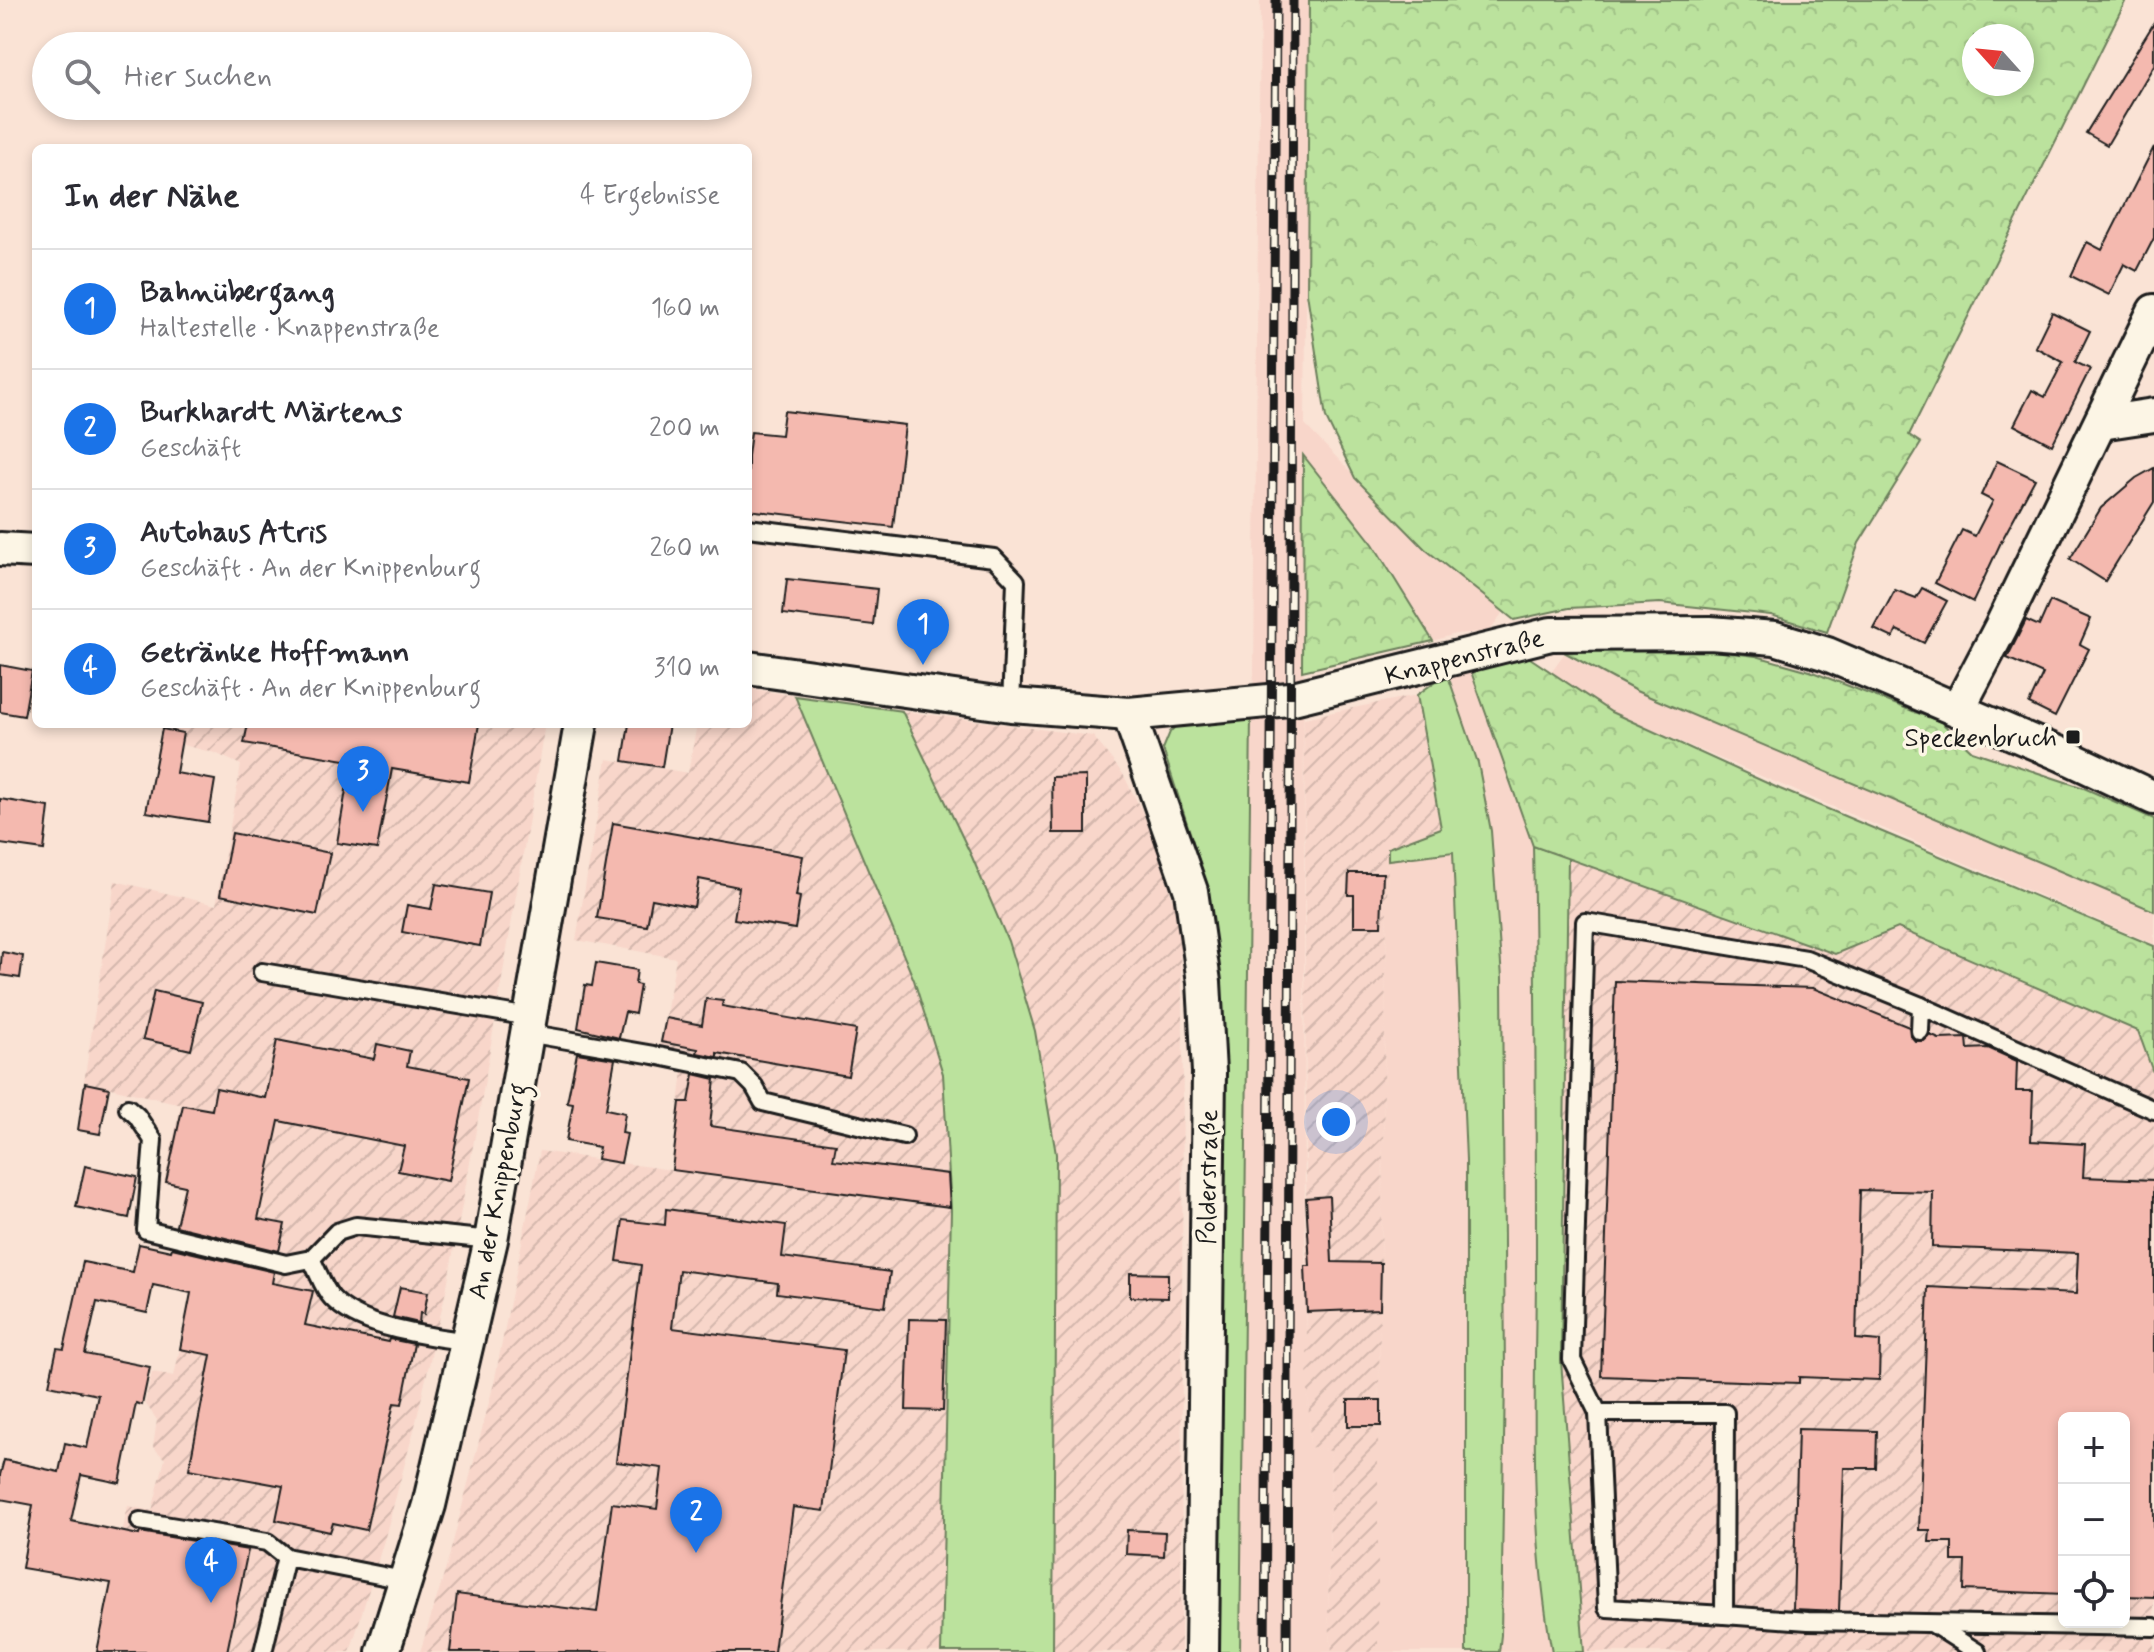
<!DOCTYPE html>
<html lang="de">
<meta charset="utf-8">
<style>
:root{--surface:#fff;--page:#f2f2f3;--text:#2b2b33;--muted:#7c7c81;--line:#e1e1e2;--accent:#1a73e8}
body{margin:0;font-family:Mynerve,sans-serif;background:var(--page);color:var(--text)}
.controls{position:absolute;right:24px;bottom:24px;display:grid;overflow:hidden;border-radius:12px;box-shadow:0 4px 12px #0003}
.controls button{width:72px;height:72px;display:grid;place-items:center;padding:0;border:0;border-bottom:2px solid var(--line);background:var(--surface);color:var(--text);font:40px sans-serif}
.compass{position:absolute;left:1962px;top:24px;width:72px;height:72px;border-radius:50%;background:var(--surface);box-shadow:0 4px 12px #0003;rotate:297deg}
.you{position:absolute;left:1336px;top:1122px;width:28px;height:28px;margin:-20px;border:6px solid #fff;border-radius:50%;background:#1a73e8;box-shadow:0 0 0 12px #1a73e833}
.badge{display:grid;place-items:center;width:52px;height:52px;border-radius:50%;background:var(--accent);color:#fff;font-size:26px;font-weight:700}
.pin{position:absolute;translate:-50% -66px;filter:drop-shadow(0 2px 4px #0008)}
.pin::after{content:'';position:absolute;top:42px;width:28px;height:24px;background:inherit;clip-path:polygon(0 0,100% 0,50% 100%)}
.list{margin:0;padding:0;list-style:none}
h2{display:flex;justify-content:space-between;align-items:center;height:104px;margin:0;padding:0 32px;font-size:34px}
h2 small{font-size:26px;font-weight:400;color:var(--muted)}
.list li{display:grid;grid-template-columns:52px 1fr auto;gap:24px;align-items:center;box-sizing:border-box;height:120px;padding:0 32px;border-top:2px solid var(--line)}
.list b{display:block;font-size:30px;white-space:nowrap}
.list p{margin:0;font-size:26px;white-space:nowrap;color:var(--muted)}
.list em{font-size:26px;font-style:normal;color:var(--muted)}
.icon{flex:none;width:44px;height:44px;fill:none;stroke:currentColor;stroke-width:2;stroke-linecap:round;stroke-linejoin:round}
.map{position:relative;flex:none;width:2154px;height:1652px;overflow:hidden}
.search{position:absolute;background:var(--surface);box-shadow:0 4px 12px #0003;left:32px;top:32px;width:720px;height:88px;display:flex;align-items:center;gap:20px;box-sizing:border-box;padding:0 28px;border-radius:44px;color:var(--muted);font-size:30px}
.panel{position:absolute;background:var(--surface);box-shadow:0 4px 12px #0003;left:32px;top:144px;width:720px;height:584px;border-radius:12px}
.map>svg:first-child{display:block}
.built{fill:#f8d6ca}
.industrial{fill:url(#industrial-furrows);fill-rule:evenodd}
.grass{fill:#bbe29d;stroke:#6c7f5c;stroke-width:2}
.forest{fill:url(#forest-crowns);stroke:#6c7f5c;stroke-width:2;fill-rule:evenodd}
.building{fill:#f4b9af;stroke:#1c1c1c;stroke-width:2}
.lines{fill:none;stroke-linecap:round;stroke-linejoin:round}
.lane-casing{stroke:#1c1c1c;stroke-width:22}
.street-casing{stroke:#1c1c1c;stroke-width:38}
.lane{stroke:#fcf5e5;stroke-width:16}
.street{stroke:#fcf5e5;stroke-width:32}
.rail-casing{stroke:#1c1c1c;stroke-width:9}
.rail{stroke:#fcf5e5;stroke-width:6;stroke-dasharray:18;stroke-linecap:butt}
.poi-dot{fill:#1c1c1c;stroke:#fcf5e5;stroke-width:3}
.labels{text-anchor:middle;stroke-width:7;stroke-linejoin:round;paint-order:stroke}
.street-label{font-size:26px;fill:#1c1c1c;stroke:#fcf5e5}
.poi-label{font-size:26px;fill:#1c1c1c;stroke:#fcf5e5;text-anchor:end}
</style>
<div class="map">
<svg width="2154" height="1652" viewBox="0 0 2154 1652">
<defs>
<pattern id="industrial-furrows" width="10" height="10" patternUnits="userSpaceOnUse" patternTransform="scale(2)"><rect width="10" height="10" fill="#f8d6ca"/><path d="M-1 1l2-2M0 10L10 0M9 11l2-2" fill="none" stroke="#d4b7ad"/></pattern>
<pattern id="forest-crowns" width="20" height="18" patternUnits="userSpaceOnUse" patternTransform="scale(2)"><rect width="20" height="18" fill="#bbe29d"/><path d="M2 6a3 3 0 1 1 6 0M12 15a3 3 0 1 1 6 0" fill="none" stroke="#a0c187"/></pattern>
</defs>
<rect width="100%" height="100%" fill="#fae3d5"/>
<filter id="ink" filterUnits="userSpaceOnUse"><feTurbulence type="fractalNoise" baseFrequency=".0125" numOctaves="2"/><feDisplacementMap in="SourceGraphic" scale="16" xChannelSelector="R" yChannelSelector="G"/><feConvolveMatrix kernelMatrix="1 2 1 2 8 2 1 2 1" color-interpolation-filters="sRGB"/></filter>
<g filter="url(#ink)">
<!-- built -->
<g class="built">
<path d="M1260,0H1309L1305,425L1425,548L1503,612L1490,631L1455,634L1433,641L1373,544L1303,457L1305,1266L1310,1447L1331,1450L1328,1615L1332,1652H1240L1251,717L1254,673Z"/>
<path d="M1564,654L1636,691L2154,911V944L1611,712L1550,673Z"/>
<path d="M1469,666L1533,846L1537,1041L1534,1480L1547,1623L1552,1652H1378V1444L1388,848L1441,828L1417,695L1447,673Z"/>
</g>
<!-- industrial -->
<g class="industrial">
<path d="M748,688L795,696L914,980L943,1074L951,1210L941,1652H420L447,1565L494,1383L540,1151L671,1170L683,1071L657,1065L676,958L576,940L607,759L688,773L697,724H748Z"/>
<path d="M1417,695L1441,828L1388,849L1378,1444V1652H1332L1328,1615L1331,1451L1310,1447L1307,1365L1304,718Z"/>
<path d="M902,711L1093,736L1123,774L1152,831L1178,918L1183,1011L1181,1652H1054L1056,1154L1035,1031L1008,941L972,857Z"/>
<path d="M162,724H545L481,1103L447,1286L415,1426L385,1537L350,1652H96L128,1506L152,1511L165,1459L153,1447L157,1420L145,1403L152,1372L174,1376L192,1292L183,1289L194,1230L175,1226L183,1187L164,1183L181,1104L84,1082L115,881L216,905L241,765L215,753L159,739Z"/>
<path d="M1568,857L1835,954L1898,928L2138,1031L2154,1075V1652H1584L1561,1361ZM2064,1418H2124V1622H2064Z"/>
</g>
<!-- grass -->
<g class="grass">
<path d="M1447,673L1478,763L1491,831L1502,978L1505,1376L1501,1635L1499,1652H1466V1160L1453,852L1388,860V848L1441,828L1417,695Z"/>
<path d="M795,696L902,711L972,857L1008,941L1035,1031L1056,1154L1053,1652H941L951,1210L943,1074L914,980Z"/>
<path d="M1251,717L1240,1652H1214L1219,967L1203,873L1163,749L1170,732L1180,722Z"/>
<path d="M1533,846L1568,857L1561,1361L1584,1652H1552C1529,1528 1535,1402 1536,1277C1536,1133 1536,989 1533,846Z"/>
</g>
<!-- forest -->
<g class="forest">
<path d="M1309,0H2126L1909,435L1921,443L1859,543L1827,632L1771,615L1660,603L1569,608L1514,620L1425,549L1355,478L1326,418L1307,293ZM2022,36V84H1974V36Z"/>
<path d="M1303,455L1373,544L1433,641L1302,671Z"/>
<path d="M1551,645L1677,646L1756,656L1810,671L1941,722L1972,751L2084,788L2154,819V911L1636,691Z"/>
<path d="M1518,650L1611,712L1780,789L2154,946V1075L2138,1031L1898,928L1835,954L1533,846L1469,666Z"/>
</g>
<!-- building -->
<g class="building">
<path d="M2154,23V65L2107,145L2086,133Z"/>
<path d="M2154,147V238L2137,271L2124,264L2109,295L2071,276L2087,242L2102,250Z"/>
<path d="M2052,312L2090,331L2075,362L2090,369L2052,445L2014,425L2032,390L2045,397L2063,362L2035,347Z"/>
<path d="M784,411L905,425L893,527L748,510V456L751,432L781,435Z"/>
<path d="M1997,461L2035,479L2002,540L1973,602L1935,583L1962,530L1975,536L1993,501L1981,495Z"/>
<path d="M2154,468V502L2105,581L2070,559L2101,508L2136,478Z"/>
<path d="M787,579L877,589L873,625L783,614Z"/>
<path d="M1922,588L1947,601L1924,643L1897,630L1893,638L1874,629L1895,590L1916,598Z"/>
<path d="M2050,601L2091,619L2080,644L2089,649L2055,717L2029,704L2043,674L2007,658L2026,620L2039,626Z"/>
<path d="M0,665L32,671L24,716L0,712Z"/>
<path d="M248,724H479L469,782L392,769L377,849L337,843L351,761L244,743Z"/>
<path d="M629,724H669L662,767L623,761Z"/>
<path d="M162,729L183,733L176,773L215,780L208,822L146,812Z"/>
<path d="M1086,776V833H1053L1052,777Z"/>
<path d="M0,799L49,807L44,850L0,844Z"/>
<path d="M613,823L803,856L796,896L800,897L795,929L734,919L739,887L699,879L694,907L652,899L647,926L597,918Z"/>
<path d="M232,833L330,853L317,915L220,895Z"/>
<path d="M1349,873H1383L1381,926H1354V895H1348Z"/>
<path d="M436,884L489,893L480,946L402,932L407,905L431,909Z"/>
<path d="M2,952L23,956L20,978L0,975Z"/>
<path d="M596,963L637,970L635,984L640,985L635,1014L625,1012L619,1038L578,1028L585,985L592,986Z"/>
<path d="M1615,981L1813,988L1909,1027L1910,1035L1915,1041H1924L1930,1035L1939,1039L1967,1038L1968,1049L1988,1048L2017,1061L2016,1091H2033L2031,1141L2085,1144L2083,1177L2154,1180V1597L2124,1596V1418H2064V1594L1964,1590L1965,1561H1952V1542H1929L1930,1530H1919L1928,1287L2076,1294L2078,1253L1932,1247L1933,1192L1860,1190L1856,1339L1880,1341L1879,1380L1799,1377V1383L1601,1376Z"/>
<path d="M154,991L202,1002L191,1050L143,1039Z"/>
<path d="M706,999L723,1001L722,1006L856,1030L848,1076L717,1053V1057L697,1053L698,1049L661,1042L666,1018L702,1025Z"/>
<path d="M277,1040L374,1059L377,1044L410,1051L407,1066L469,1078L448,1181L398,1171L404,1146L279,1121L258,1219L285,1224L279,1251L176,1226L185,1186L166,1182L183,1105L212,1110L216,1088L265,1098Z"/>
<path d="M577,1053L615,1059L606,1109L625,1113L622,1133L627,1134L621,1163L597,1159L599,1147L566,1141L573,1103L567,1102Z"/>
<path d="M694,1074L715,1079L710,1126L836,1144L833,1160L948,1174L950,1207L672,1170L680,1102H689Z"/>
<path d="M85,1083L109,1088L100,1134L78,1130Z"/>
<path d="M85,1166L137,1177L129,1218L76,1207Z"/>
<path d="M1329,1196L1332,1262L1381,1263L1380,1309L1307,1312L1305,1266H1310L1306,1198Z"/>
<path d="M666,1209L786,1225L782,1257L890,1272L885,1307L777,1293L778,1283L679,1270L672,1328L844,1350L824,1511L793,1507L774,1652H450L457,1594L597,1612L612,1503L657,1509L662,1468L616,1462L641,1265L617,1261L623,1220L665,1225Z"/>
<path d="M139,1244L171,1251L172,1248L274,1272L272,1283L313,1291L305,1325L388,1342L389,1339L414,1344L402,1404L394,1403L366,1530L333,1523L330,1532L276,1520L283,1486L189,1469L211,1355L180,1349L191,1293L153,1285L147,1313L97,1302L85,1354L150,1367L142,1405L136,1403L120,1483L81,1475L71,1521L139,1535L140,1532L248,1550L227,1652H97L111,1583L22,1568L33,1505L0,1499V1475L4,1460L59,1472L65,1443L87,1448L98,1395L49,1385L57,1348L64,1349L83,1262L133,1272Z"/>
<path d="M1130,1273L1168,1274V1298L1130,1297Z"/>
<path d="M400,1287L428,1292L424,1314L420,1313L419,1323L393,1317Z"/>
<path d="M909,1319L946,1320L943,1411L906,1410Z"/>
<rect x="1348" y="1400" width="33" height="26"/>
<path d="M1798,1429L1877,1431L1876,1468H1844L1839,1611L1793,1609Z"/>
<path d="M1127,1530L1165,1532L1164,1556L1126,1554Z"/>
</g>
<g class="lines">
<defs>
<g id="lane">
<path d="M748,528L994,558L1016,581L1011,705"/>
<path d="M262,972L530,1017"/>
<path d="M1920,1031L1921,1006"/>
<path d="M527,1033L654,1055L741,1073L754,1086L763,1102L904,1136"/>
<path d="M128,1108L137,1116L153,1140L146,1230L286,1264L311,1259L337,1232L356,1226L491,1240"/>
<path d="M2154,1110L1921,1006L1806,959L1585,922L1572,1360L1598,1413H1725L1724,1615L1808,1621L2154,1627"/>
<path d="M311,1259C318,1271 323,1288 332,1298C361,1329 426,1335 467,1342"/>
<path d="M1598,1413L1607,1608L1724,1615"/>
<path d="M140,1521L267,1542L286,1557"/>
<path d="M1933,1624L1977,1652"/>
<path d="M263,1652L286,1557L404,1580"/>
</g>
<g id="street">
<path d="M2101,423L2154,415"/>
<path d="M0,549L36,551"/>
<path d="M748,668L1011,705L1129,714L1289,699L1551,634L1710,633L1775,638L1827,654L2063,755L2154,798"/>
<path d="M1958,709L2001,627L2154,311"/>
<path d="M1129,714L1191,891L1204,982L1209,1072L1202,1652"/>
<path d="M383,1652L429,1505L491,1240L581,724"/>
</g>
</defs>
<!-- lane casing -->
<use href="#lane" class="lane-casing"/>
<!-- street casing -->
<use href="#street" class="street-casing"/>
<!-- lane -->
<use href="#lane" class="lane"/>
<!-- street -->
<use href="#street" class="street"/>
<defs>
<g id="rail">
<path d="M1265,1652L1276,0"/>
<path d="M1287,1652L1293,0"/>
</g>
</defs>
<!-- rail casing -->
<use href="#rail" class="rail-casing"/>
<!-- rail -->
<use href="#rail" class="rail"/>
</g>
</g>
<!-- markers -->
<rect class="poi-dot" x="2065" y="729" width="16" height="16" rx="4"/>
<g class="labels">
<!-- street labels -->
<g class="street-label">
<text transform="translate(1464 656) rotate(-14)" y="9">Knappenstraße</text>
<text transform="translate(1207 1177) rotate(-89)" y="9">Polderstraße</text>
<text transform="translate(497 1191) rotate(-79)" y="9">An der Knippenburg</text>
</g>
<!-- poi labels -->
<g class="poi-label">
<text x="2057" y="746">Speckenbruch</text>
</g>
</g>
</svg>
<div class="controls">
<button>+</button>
<button>−</button>
<button><svg class="icon" aria-label="locate" viewBox="0 0 24 24"><circle cx="12" cy="12" r="6"/><path d="M12 2v4M12 18v4M2 12h4M18 12h4"/></svg></button>
</div>
<svg class="compass" viewBox="-18 -18 36 36"><path d="M0-13l5 13h-10z" fill="#e53935"/><path d="M0 13l5-13h-10z" fill="#7c7c81"/></svg>
<div class="you"></div>
<div class="pin badge" style="left:923px;top:665px">1</div>
<div class="pin badge" style="left:696px;top:1553px">2</div>
<div class="pin badge" style="left:363px;top:812px">3</div>
<div class="pin badge" style="left:211px;top:1603px">4</div>
<div class="search"><svg class="icon" aria-label="search" viewBox="0 0 24 24"><circle cx="10" cy="10" r="6"/><path d="M15 15l6 6"/></svg>Hier suchen</div>
<section class="panel">
<h2>In der Nähe<small>4 Ergebnisse</small></h2>
<ul class="list">
<li><span class="badge">1</span><div><b>Bahnübergang</b><p>Haltestelle · Knappenstraße</p></div><em>160 m</em></li>
<li><span class="badge">2</span><div><b>Burkhardt Märtens</b><p>Geschäft</p></div><em>200 m</em></li>
<li><span class="badge">3</span><div><b>Autohaus Atris</b><p>Geschäft · An der Knippenburg</p></div><em>260 m</em></li>
<li><span class="badge">4</span><div><b>Getränke Hoffmann</b><p>Geschäft · An der Knippenburg</p></div><em>310 m</em></li>
</ul>
</section>
</div>
